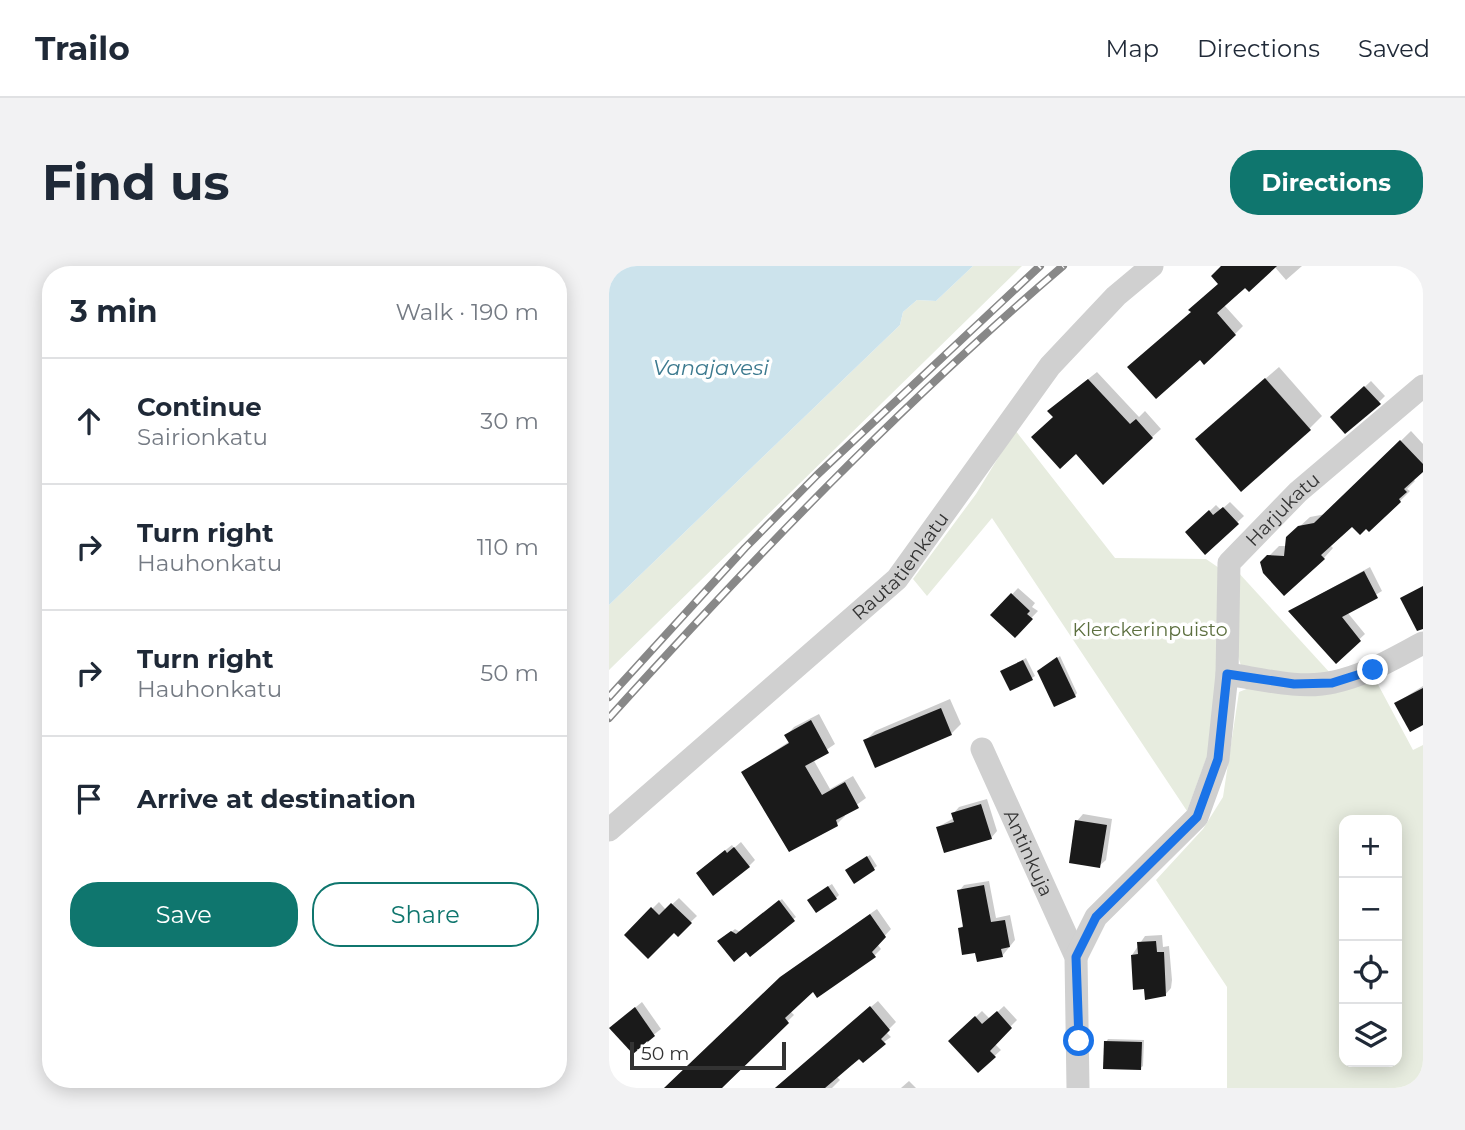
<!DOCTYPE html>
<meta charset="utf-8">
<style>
:root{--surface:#fff;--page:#f2f2f3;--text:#1f2937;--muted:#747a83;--line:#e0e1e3;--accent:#0f766e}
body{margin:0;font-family:Montserrat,sans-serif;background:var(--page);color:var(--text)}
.controls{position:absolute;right:21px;bottom:21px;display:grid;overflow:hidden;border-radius:14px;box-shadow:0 4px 18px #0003}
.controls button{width:63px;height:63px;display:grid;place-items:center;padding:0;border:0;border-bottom:2px solid var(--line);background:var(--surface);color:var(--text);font:35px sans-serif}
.scale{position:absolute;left:21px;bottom:18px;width:156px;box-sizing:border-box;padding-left:7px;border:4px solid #333;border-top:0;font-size:19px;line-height:24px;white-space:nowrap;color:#333;-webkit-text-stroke:5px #fff;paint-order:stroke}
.stop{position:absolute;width:21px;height:21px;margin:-16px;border:5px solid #1a73e8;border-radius:50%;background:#fff}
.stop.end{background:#1a73e8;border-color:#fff;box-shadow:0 2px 7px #0008}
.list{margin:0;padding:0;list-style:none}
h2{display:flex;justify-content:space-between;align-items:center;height:91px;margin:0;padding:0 28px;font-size:30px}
h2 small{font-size:23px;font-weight:400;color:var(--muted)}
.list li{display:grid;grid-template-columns:46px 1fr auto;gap:21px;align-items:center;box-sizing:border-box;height:126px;padding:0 28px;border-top:2px solid var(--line)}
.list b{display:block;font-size:26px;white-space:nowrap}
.list p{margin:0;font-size:23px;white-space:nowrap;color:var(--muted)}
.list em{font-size:23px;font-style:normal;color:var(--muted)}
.actions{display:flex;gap:14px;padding:21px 28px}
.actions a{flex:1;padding:16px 0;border:2px solid var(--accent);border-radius:28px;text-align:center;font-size:24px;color:var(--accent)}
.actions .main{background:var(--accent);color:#fff}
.icon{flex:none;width:38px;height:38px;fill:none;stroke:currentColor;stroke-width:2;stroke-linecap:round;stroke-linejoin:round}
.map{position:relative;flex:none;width:814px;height:822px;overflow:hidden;border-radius:28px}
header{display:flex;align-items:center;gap:42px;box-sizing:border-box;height:98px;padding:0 35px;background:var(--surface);border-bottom:2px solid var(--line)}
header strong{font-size:33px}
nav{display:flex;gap:38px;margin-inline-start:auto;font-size:24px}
.intro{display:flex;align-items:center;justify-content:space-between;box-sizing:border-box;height:168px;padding:0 42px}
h1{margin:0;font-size:49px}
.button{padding:18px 32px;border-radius:28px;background:var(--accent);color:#fff;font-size:24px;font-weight:700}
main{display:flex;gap:42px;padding:0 42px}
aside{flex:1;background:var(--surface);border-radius:28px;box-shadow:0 4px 18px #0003}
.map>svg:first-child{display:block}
.green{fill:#e7ecdf;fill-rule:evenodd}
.water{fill:#cce3ec}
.shadow{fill:#0003}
.building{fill:#1a1a1a}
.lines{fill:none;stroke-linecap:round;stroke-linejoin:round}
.street{stroke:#d0d0d0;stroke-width:23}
.rail-casing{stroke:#888;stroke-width:8}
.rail{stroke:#fff;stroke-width:5;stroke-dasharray:16;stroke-linecap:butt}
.route{stroke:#1a73e8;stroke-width:9}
.labels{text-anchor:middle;stroke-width:7;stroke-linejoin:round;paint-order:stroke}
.street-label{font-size:19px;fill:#333;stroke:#fff}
.park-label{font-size:19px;fill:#5c6f3f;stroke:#fff}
.water-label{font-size:21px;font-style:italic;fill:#3d7a8f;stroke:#fff}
</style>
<header>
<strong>Trailo</strong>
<nav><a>Map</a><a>Directions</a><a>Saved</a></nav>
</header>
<div class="intro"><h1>Find us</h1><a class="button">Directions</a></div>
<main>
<aside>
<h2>3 min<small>Walk · 190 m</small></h2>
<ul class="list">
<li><svg class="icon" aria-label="ahead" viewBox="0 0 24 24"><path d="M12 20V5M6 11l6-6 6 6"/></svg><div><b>Continue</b><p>Sairionkatu</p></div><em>30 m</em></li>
<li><svg class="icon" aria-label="right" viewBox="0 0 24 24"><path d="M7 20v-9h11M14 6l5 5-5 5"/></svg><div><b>Turn right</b><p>Hauhonkatu</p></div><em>110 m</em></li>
<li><svg class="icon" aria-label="right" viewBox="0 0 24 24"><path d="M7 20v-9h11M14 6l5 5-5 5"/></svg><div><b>Turn right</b><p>Hauhonkatu</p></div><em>50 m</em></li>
<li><svg class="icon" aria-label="arrive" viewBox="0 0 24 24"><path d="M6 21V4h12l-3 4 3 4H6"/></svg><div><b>Arrive at destination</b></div></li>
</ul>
<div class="actions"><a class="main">Save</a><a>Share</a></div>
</aside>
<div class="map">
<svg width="814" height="822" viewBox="0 0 814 822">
<rect width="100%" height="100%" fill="#fff"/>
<!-- green -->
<g class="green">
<path d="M364,0H413L0,404V339L291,59L294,46L308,34L327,35Z"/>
<path d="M406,164L506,292L597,293L613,304L608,409L600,485L578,545L383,252L318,330L304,313L367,228Z"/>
<path d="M628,305L722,408L692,410L633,403L628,387Z"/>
<path d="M765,411L804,484L814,479V822H618V721L547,614L594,563L614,531L630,426L645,420ZM735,554H788V796H735Z"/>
</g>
<!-- water -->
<path class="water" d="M0,0H364L327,35L308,34L294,46L291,59L0,339Z"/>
<!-- shadow -->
<g class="shadow">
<path d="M614,0H693L677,14L665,0L615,39L634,60L626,68L583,46L610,17Z"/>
<path d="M670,101L713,150L700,163L601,161Z"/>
<path d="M488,106L530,151L536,145L552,163L494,216L446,150L449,137Z"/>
<path d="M762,115L776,130L770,136L724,151Z"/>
<path d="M802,165L814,178V203L804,213L806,215L798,223L801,225L791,235L744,258L721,279L724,282L715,292L653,297L670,280H678V272L701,251L717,248Z"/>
<path d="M621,236L635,250L596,287L578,267L607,239L612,244Z"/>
<path d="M761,301L773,325L738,346L756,368L727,395L681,345Z"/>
<path d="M409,322L426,337L423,341L429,345L406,369L384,349Z"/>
<path d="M451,390L468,427L466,430L433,403Z"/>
<path d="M417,392L426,410L423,412L396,403Z"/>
<path d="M814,420V457L787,437Z"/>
<path d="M341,433L352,458L342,468L256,475L266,465Z"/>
<path d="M210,448L226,478L204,493L221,523L244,510L257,532L235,548L236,550L228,558L134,506L181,475L178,469L185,461Z"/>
<path d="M378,533L388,565L382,572L329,561L345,552L344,548L350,541Z"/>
<path d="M474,548L503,553L497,594L490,600L468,555Z"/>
<path d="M132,576L146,594L140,600L95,601L123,579L125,582Z"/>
<path d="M261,589L268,600L246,616L241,602Z"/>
<path d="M380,615L387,652L401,649L406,674L393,690L368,685L350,663L356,658L350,625L355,619Z"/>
<path d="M223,618L230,629L227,632L203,631Z"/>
<path d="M70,632L88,650L69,668L65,665L17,669L50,636L57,644Z"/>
<path d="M173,633L187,651L141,688L137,684L111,675L126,663L131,666Z"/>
<path d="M268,643L282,663L268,678L272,683L266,689L204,723L181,745L185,749L127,806L57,822L180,705Z"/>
<path d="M553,669L554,681L560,680L563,714L562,722L556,729L536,722L523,689L536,670Z"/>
<path d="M269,735L287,756L277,766L282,771L227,810L231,814L223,822H166Z"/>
<path d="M33,736L52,763L24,785L9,756Z"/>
<path d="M395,740L408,754L385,777L392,784L369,805L342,775L373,745L381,753Z"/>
<path d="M499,773L535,774L534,800L531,802L497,776Z"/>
<path d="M300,815L307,822H292Z"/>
</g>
<!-- building -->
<g class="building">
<path d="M612,0H668L640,26L636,22L608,47L627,69L595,99L591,94L547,133L518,101L582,46L579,44L609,18L602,10Z"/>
<path d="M656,112L702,164L632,226L586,173Z"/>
<path d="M479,113L521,158L527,153L544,172L494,219L467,188L451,203L422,171L444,151L438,145Z"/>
<path d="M755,120L772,138L736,168L721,151Z"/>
<path d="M791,174L814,198V206L795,223L798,226L790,233L792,236L760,266L757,263L751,269L743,261L712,289L716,293L675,330L654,307L651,296L658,289L675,290L677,271L689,260L705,257Z"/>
<path d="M614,241L630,258L596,289L576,266L600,244L604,249Z"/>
<path d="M755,305L769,332L733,351L752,375L727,398L679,345Z"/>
<path d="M814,320V363L808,365L791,332Z"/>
<path d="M402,327L421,345L418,348L424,353L406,372L381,349Z"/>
<path d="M448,391L467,431L445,441L428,405Z"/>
<path d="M414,394L424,414L401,425L391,405Z"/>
<path d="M814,422V459L801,466L785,437Z"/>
<path d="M332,442L343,469L266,502L254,474Z"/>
<path d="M202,454L220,487L196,500L213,529L236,516L250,542L227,554L229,560L180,586L132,506L180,477L175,469Z"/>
<path d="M372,538L383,573L335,587L327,561L345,556L342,547Z"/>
<path d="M466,554L498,559L491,602L460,597Z"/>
<path d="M125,581L141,601L104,630L87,607L116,584L118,587Z"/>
<path d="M258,590L266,604L245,618L236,604Z"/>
<path d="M375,619L382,656L396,654L401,681L392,683L394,691L368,696L366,687L353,689L349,662L354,661L348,624Z"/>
<path d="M219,620L228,633L207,647L198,634Z"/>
<path d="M170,634L186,655L141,691L137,686L125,696L108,675L122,665L127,668Z"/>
<path d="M62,637L83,657L69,671L65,667L39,693L15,669L42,641L50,649Z"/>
<path d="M261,648L277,671L263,686L267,691L208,732L204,726L176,752L180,757L113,822H55L171,711Z"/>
<path d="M547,675L548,686H555L557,730L536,734L535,723L524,724L522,689L529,688L528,676Z"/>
<path d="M261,740L281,764L272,773L277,778L254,797L250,793L216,822H166Z"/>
<path d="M26,741L46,770L24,788L0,762Z"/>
<path d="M388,745L403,762L381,785L387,791L369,807L339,775L366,750L373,758Z"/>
<path d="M495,775L533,776L532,804L494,803Z"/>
</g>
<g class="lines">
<!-- street -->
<g class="street">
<path id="s1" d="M618,408L620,297L689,226L814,120"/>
<path id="s2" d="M373,483L467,691L469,822"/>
<path id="s3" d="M0,564L288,313L441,100L507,30L543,0"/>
<path d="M467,691L487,651L588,551L609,493L618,408C652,413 692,424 725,416C758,409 785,392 814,377"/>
</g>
<defs>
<g id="rail">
<path d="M0,431L136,282L208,209L431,0"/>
<path d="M0,452C144,293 291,139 454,0"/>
</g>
</defs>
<!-- rail casing -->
<use href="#rail" class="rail-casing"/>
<!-- rail -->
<use href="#rail" class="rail"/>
</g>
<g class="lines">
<!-- route -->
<path class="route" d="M470,775L467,691L487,651L588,551L609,493L618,408L685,418L723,417L764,404"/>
</g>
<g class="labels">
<!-- street labels -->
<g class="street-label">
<text dy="7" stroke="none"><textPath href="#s1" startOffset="187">Harjukatu</textPath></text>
<text dy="7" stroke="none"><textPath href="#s3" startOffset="394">Rautatienkatu</textPath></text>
<text dy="7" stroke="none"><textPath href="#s2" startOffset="114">Antinkuja</textPath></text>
</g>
<!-- park labels -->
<g class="park-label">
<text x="541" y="370">Klerckerinpuisto</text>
</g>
<!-- water labels -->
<g class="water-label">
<text x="102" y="109">Vanajavesi</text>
</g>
</g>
</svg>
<div class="controls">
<button>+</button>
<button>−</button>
<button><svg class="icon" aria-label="locate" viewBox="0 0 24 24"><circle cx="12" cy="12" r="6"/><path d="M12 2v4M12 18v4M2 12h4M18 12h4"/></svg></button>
<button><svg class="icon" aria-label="layers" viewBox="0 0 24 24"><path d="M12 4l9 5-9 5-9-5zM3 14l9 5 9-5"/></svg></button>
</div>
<div class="scale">50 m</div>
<div class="stop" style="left:470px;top:775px"></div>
<div class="stop end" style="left:764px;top:404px"></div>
</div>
</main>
